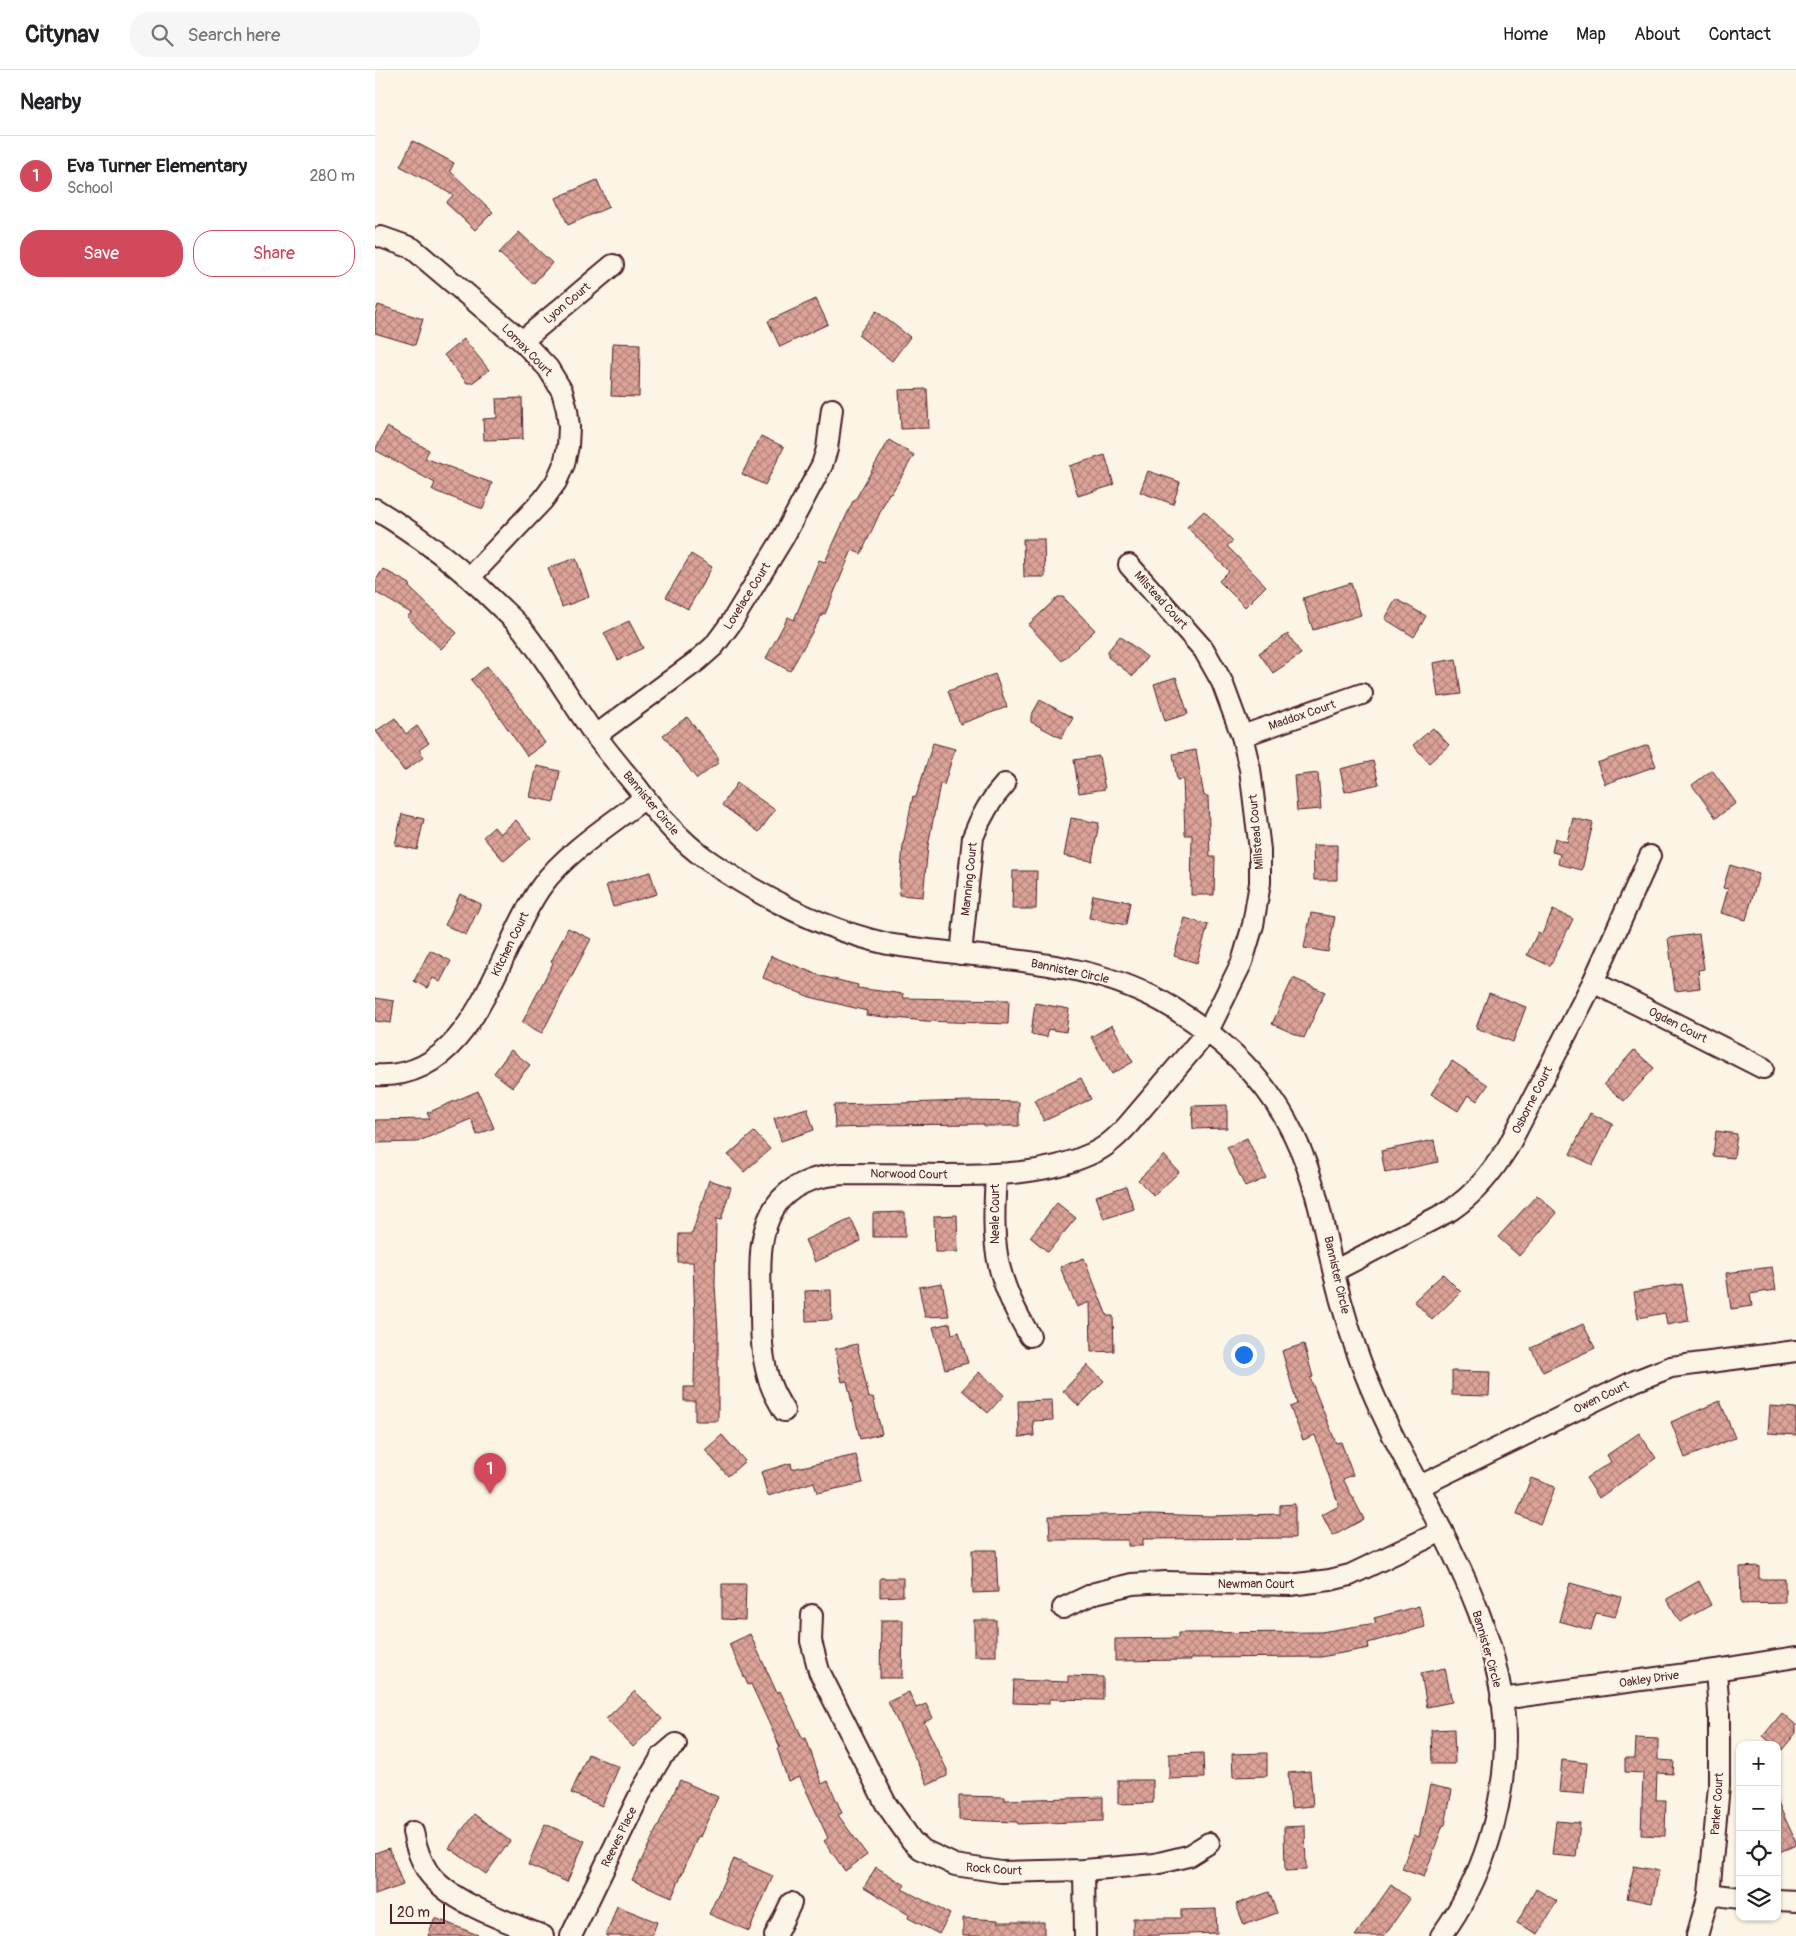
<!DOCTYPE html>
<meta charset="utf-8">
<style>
:root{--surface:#fff;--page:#f6f6f6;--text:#202124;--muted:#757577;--line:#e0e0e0;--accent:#d1495b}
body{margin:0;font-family:Pangolin,sans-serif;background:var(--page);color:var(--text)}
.controls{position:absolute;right:15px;bottom:15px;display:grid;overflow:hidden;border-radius:10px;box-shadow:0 1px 4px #0004}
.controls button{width:45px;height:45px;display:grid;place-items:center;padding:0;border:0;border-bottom:1px solid var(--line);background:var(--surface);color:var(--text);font:25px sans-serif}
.scale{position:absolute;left:15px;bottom:12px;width:55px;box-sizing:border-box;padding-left:5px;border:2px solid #4a1f2b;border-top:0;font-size:14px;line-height:18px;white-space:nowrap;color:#4a1f2b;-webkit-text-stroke:4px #fcf5e5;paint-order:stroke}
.you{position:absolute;left:868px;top:1284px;width:18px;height:18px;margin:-12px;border:4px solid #fff;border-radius:50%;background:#1a73e8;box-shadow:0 0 0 8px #1a73e833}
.badge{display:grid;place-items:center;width:32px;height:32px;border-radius:50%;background:var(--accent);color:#fff;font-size:16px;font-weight:700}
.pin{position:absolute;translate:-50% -41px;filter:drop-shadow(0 1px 2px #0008)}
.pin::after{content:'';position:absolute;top:26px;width:18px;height:15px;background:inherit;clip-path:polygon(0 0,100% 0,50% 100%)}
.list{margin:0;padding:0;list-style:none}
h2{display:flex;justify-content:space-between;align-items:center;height:65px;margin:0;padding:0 20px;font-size:21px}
h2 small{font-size:16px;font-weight:400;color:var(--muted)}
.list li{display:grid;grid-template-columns:32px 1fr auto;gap:15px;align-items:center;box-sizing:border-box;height:80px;padding:0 20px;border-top:1px solid var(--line)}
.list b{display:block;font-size:19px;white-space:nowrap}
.list p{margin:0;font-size:16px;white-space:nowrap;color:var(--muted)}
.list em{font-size:16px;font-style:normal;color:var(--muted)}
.actions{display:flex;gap:10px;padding:15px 20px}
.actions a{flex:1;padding:11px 0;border:1px solid var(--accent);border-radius:20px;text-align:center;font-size:18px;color:var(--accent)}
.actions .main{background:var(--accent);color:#fff}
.icon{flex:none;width:28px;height:28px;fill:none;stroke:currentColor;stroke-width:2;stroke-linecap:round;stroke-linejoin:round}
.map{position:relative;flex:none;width:1421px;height:1866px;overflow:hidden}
header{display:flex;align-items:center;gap:30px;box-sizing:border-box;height:70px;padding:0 25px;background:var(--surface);border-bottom:1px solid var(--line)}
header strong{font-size:24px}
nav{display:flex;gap:28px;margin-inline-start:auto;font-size:18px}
.search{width:350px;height:45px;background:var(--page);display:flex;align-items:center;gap:12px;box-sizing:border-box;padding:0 18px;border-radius:20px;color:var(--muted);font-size:19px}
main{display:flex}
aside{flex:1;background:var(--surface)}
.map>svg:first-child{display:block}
.building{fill:url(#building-cross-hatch);stroke:#4a1f2b}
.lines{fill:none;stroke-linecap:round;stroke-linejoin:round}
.minor-casing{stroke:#4a1f2b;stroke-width:24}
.minor{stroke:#fcf5e5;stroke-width:20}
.labels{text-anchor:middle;stroke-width:4.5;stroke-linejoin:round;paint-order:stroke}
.street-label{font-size:12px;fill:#4a1f2b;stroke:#fcf5e5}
</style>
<header>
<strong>Citynav</strong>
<div class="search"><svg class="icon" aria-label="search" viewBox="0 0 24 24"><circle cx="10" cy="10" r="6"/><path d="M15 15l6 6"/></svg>Search here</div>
<nav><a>Home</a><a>Map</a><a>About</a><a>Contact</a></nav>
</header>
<main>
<aside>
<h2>Nearby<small></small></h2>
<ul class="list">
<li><span class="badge">1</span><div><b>Eva Turner Elementary</b><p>School</p></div><em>280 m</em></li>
</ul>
<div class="actions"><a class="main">Save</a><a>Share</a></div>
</aside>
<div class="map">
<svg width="1421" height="1866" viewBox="0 0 1421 1866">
<defs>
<pattern id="building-cross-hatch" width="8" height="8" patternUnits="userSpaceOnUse" patternTransform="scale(1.25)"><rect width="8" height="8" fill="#dca398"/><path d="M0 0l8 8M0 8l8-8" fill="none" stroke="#b4847c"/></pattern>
</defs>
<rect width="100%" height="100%" fill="#fcf5e5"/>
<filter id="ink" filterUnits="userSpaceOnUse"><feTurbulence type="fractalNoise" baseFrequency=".02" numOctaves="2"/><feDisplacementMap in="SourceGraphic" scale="10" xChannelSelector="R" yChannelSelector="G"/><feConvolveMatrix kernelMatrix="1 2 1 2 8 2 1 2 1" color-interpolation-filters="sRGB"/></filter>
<g filter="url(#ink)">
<!-- building -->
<g class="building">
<path d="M38,71L79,93L75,101L118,142L100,160L71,133L78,125L25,96Z"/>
<path d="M222,110L234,137L193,155L181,128Z"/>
<path d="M144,162L177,193L158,214L124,183Z"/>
<path d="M441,229L453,254L405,277L393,251Z"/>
<path d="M3,235L48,249L40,275L0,263V245Z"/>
<path d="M501,241L535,267L517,291L483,265Z"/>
<path d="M89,269L114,300L97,313H92L69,285Z"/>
<path d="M238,273L265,274L264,327L236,326Z"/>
<path d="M552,319L554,358L526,359L524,320Z"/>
<path d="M147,328L148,369L109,370L108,349L122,348L121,329Z"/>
<path d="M12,357L54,380L50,388L117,413L108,439L57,420L60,413L0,380Z"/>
<path d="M386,366L409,377L390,415L367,404Z"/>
<path d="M514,370L539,385L516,424L514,423L486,484L477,480L450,544L448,543L415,601L391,588L413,547L419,550L444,490L450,492L478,431L479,432Z"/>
<path d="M730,385L739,415L703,426L694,396Z"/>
<path d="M773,401L805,412L798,434L765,422Z"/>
<path d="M829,441L858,471L852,476L891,516L870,537L844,511L854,501L812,457Z"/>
<path d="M648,469H669L670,507H649Z"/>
<path d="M316,484L337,497L313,539L291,527Z"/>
<path d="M201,488L214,527L187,537L173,498Z"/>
<path d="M8,499L35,514L34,517L82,563L66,579L32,547L36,543L0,522V512Z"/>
<path d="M976,513L986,545L938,560L928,528Z"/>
<path d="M683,527H688L720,560L687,591L653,555Z"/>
<path d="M1021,529L1051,546L1039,567L1010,549Z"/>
<path d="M254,551L268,578L243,590L229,563Z"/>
<path d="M913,564L926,584L898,603L884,583Z"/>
<path d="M745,566L772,587L758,606L733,587V581Z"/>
<path d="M1081,589L1086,624L1063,627L1058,593Z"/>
<path d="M112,596L137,626L170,673L152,686L121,642H122L96,610Z"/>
<path d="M620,604L632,637L585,654L573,621Z"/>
<path d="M801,607L813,644L790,651L779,614Z"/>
<path d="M665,630L698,648L686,668L656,652V646Z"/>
<path d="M312,647L343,687V693L322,709L288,665Z"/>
<path d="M20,648L31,664L42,656L54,673L44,680L49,687L29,701L1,661Z"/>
<path d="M1058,658L1074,675L1054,693L1038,675Z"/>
<path d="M558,673L580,679L569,715L565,714L553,776L548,827L524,825L528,775L538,726L541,727Z"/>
<path d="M1273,675L1281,696L1230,714L1222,693Z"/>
<path d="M821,680L829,726H833L835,787H840L839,825H816L817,765H810L808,709L802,710L798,684Z"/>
<path d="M724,686L730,719L704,723L699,690Z"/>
<path d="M998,691L1004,714L970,722L965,699Z"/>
<path d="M162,696L185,701L179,732L155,727Z"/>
<path d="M1337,700L1361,733L1341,748L1317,715Z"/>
<path d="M943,703L946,739L922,741L919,706Z"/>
<path d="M362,713L400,740L384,762L347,735Z"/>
<path d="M27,744L49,749L42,780L20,775Z"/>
<path d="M696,748L724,753L717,791L689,786Z"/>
<path d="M1198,748L1218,753L1207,800L1183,794L1185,784L1177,782L1180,768L1192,772Z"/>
<path d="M141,750L156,768L129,791L108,767L119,757L125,764Z"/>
<path d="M938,775H962V810H939Z"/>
<path d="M1355,795L1384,804L1371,850L1346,843L1353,819L1348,818Z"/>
<path d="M638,801H662L661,839H637Z"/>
<path d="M275,802L282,824L238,837L231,815Z"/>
<path d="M85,824L106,834L91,865L70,855Z"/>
<path d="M718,825L755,832L751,855L714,848Z"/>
<path d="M1178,840L1198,849L1175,896L1152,885L1163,862L1167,864Z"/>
<path d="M936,843L960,847L953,882L929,878Z"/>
<path d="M810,848L833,855L822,893L799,886Z"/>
<path d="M193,858L216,869L167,963L147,953L178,893L176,892Z"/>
<path d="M1324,864L1329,899L1323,900L1325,918L1300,921L1293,868Z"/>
<path d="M55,880L76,891L65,912L58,908L52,918L39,911Z"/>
<path d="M396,886L446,906L483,915L482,918L529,924L528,928L634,930L633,954L550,951L491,945L492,941L435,927L388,908Z"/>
<path d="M918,908L950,922L929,968L897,954Z"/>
<path d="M1114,923L1151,937L1138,972L1101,958Z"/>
<path d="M0,928L19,931L16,953L0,951Z"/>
<path d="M660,933L694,939L691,962L673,959L672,967L656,964Z"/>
<path d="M737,955L758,992L737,1004L716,967Z"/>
<path d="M136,980L155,995L137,1017L119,1003Z"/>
<path d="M1259,980L1279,998L1249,1031L1229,1014Z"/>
<path d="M1077,991L1113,1015L1102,1031L1093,1025L1083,1041L1056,1024Z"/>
<path d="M706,1008L716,1029L669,1051L659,1030Z"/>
<path d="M103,1021L119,1058L102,1065L96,1049L42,1072L0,1073V1050L55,1049L52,1043Z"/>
<path d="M593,1031L644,1032V1056H609V1054L494,1055V1057L460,1058L459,1035Z"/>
<path d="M852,1035V1058L818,1059L817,1036Z"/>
<path d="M432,1038L439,1060L406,1071L399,1048Z"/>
<path d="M1215,1043L1238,1054L1218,1095L1195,1084Z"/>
<path d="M1341,1061L1362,1064L1359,1088L1338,1086Z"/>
<path d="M379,1062L395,1079L369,1102L353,1085Z"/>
<path d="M872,1068L891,1108L870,1117L852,1077Z"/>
<path d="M1059,1070L1063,1092L1010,1103L1006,1081Z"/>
<path d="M789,1085L804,1102L779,1126L763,1110Z"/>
<path d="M334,1110L356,1117L346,1150L341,1149L340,1215L343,1262V1351H320V1331H309V1317H319L320,1250L318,1192H303L304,1164H317Z"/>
<path d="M751,1116L759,1139L729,1149L721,1126Z"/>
<path d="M1162,1125L1182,1143L1144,1186L1123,1167Z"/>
<path d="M682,1133L701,1148L673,1182L655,1167Z"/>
<path d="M530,1142V1167H498V1143Z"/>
<path d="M582,1145L583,1182H560L559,1146Z"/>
<path d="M476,1149L486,1171L440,1192L430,1170Z"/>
<path d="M709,1188L732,1246H738L739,1281L716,1282L715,1232L702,1237L685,1197Z"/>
<path d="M1397,1197L1401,1220L1375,1224L1377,1236L1356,1239L1351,1203Z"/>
<path d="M1068,1204L1086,1222L1057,1250L1039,1231Z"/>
<path d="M567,1213L574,1246L550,1247L544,1217Z"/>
<path d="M1307,1214L1314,1251L1292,1255L1290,1243L1263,1248L1259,1222Z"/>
<path d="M456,1220L457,1250L431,1251L430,1221Z"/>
<path d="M575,1253L577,1264L584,1262L593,1293L570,1299L558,1257Z"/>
<path d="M1208,1254L1220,1278L1168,1302L1156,1278Z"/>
<path d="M482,1274L494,1328L498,1327L507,1364L485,1369L472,1311L467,1312L460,1279Z"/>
<path d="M929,1274L938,1307L935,1308L961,1373L966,1372L978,1405L968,1409L989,1449L958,1466L947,1445L964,1436L940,1365L928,1370L915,1337L922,1334L907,1281Z"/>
<path d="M712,1295L729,1311L704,1336L688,1321Z"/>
<path d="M1077,1301L1115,1302L1114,1326L1077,1325Z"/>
<path d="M604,1302L629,1325L613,1343L587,1320Z"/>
<path d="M677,1330L678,1350L658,1351L659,1366L644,1367L643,1331Z"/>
<path d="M1345,1331L1360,1368L1310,1388L1296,1352Z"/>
<path d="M1395,1336L1421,1338V1365L1393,1363Z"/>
<path d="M1264,1363L1281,1388L1224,1428L1211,1408L1236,1392L1232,1385Z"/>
<path d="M347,1365L370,1391L353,1406L330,1380Z"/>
<path d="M481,1385L488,1413L442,1423L439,1412L393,1426L386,1402L416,1393L417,1399Z"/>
<path d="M1156,1408L1180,1417L1165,1454L1142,1444Z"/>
<path d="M920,1434V1468L768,1469V1476H753V1470H675L674,1446L776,1444L834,1446L905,1444V1435Z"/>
<path d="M597,1480H621L623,1522L598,1523Z"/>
<path d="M1384,1496V1509H1410V1533L1366,1534L1365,1497Z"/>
<path d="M505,1508H528V1526L505,1527Z"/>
<path d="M1324,1511L1336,1535L1305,1552L1292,1529Z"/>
<path d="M1195,1513L1246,1527L1240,1547L1221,1543L1216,1560L1184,1551Z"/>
<path d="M347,1514H371L370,1550L347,1549Z"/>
<path d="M1044,1536L1050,1557L993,1573L994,1578L946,1587L816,1588V1590L740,1591V1569L803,1568V1563L946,1562L1001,1553L999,1548Z"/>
<path d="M506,1550H528L527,1608H505Z"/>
<rect x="599" y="1550" width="22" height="36"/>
<path d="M375,1564L402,1623L405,1621L428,1669L431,1668L447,1714L453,1711L467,1743L463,1745L492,1785L470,1801L449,1771L453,1768L425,1707L413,1711L402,1678L405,1677L376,1614L373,1615L354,1574Z"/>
<path d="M1070,1598L1077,1632L1052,1637L1046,1603Z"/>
<path d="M693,1606L728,1607V1630L674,1629V1634L638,1633L639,1610L693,1612Z"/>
<path d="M260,1621L287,1649L258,1677L231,1649Z"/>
<path d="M534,1622L541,1638L551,1634L558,1648L549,1652L572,1700V1706L553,1715L513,1632Z"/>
<path d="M1407,1643L1421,1655V1663L1406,1681L1402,1677V1675H1399L1388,1666Z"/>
<path d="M1079,1659L1080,1694H1057L1056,1660Z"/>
<path d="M1261,1668L1283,1669V1690L1299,1691L1298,1704L1282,1703L1281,1730H1291L1290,1766L1266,1765L1268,1703L1250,1702V1688H1260Z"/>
<path d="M828,1683L829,1708L794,1709V1684Z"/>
<path d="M892,1683V1706L858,1707L857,1684Z"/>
<path d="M213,1684L244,1697L227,1736L196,1723Z"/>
<path d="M1187,1690L1212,1693L1209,1724L1184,1722Z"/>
<path d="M935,1701L938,1736L916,1738L913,1703Z"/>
<path d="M305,1710L343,1727L325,1767L323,1766L297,1827L257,1810Z"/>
<path d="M743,1710H778V1733L743,1734Z"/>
<path d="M1055,1715L1077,1720L1070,1755H1068L1049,1807L1027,1799L1039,1765L1044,1767Z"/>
<path d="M584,1726L630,1727V1730L728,1727V1751L643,1754L642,1752L584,1750Z"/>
<path d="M1402,1731L1421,1772V1775L1402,1783Z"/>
<path d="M99,1744L135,1771L111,1804L74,1778Z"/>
<path d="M1181,1751L1205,1753L1201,1787L1177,1785Z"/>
<path d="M170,1754L210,1771L192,1812L153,1795Z"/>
<path d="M930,1756L931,1800L910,1801L909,1757Z"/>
<path d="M14,1778L28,1815L0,1825V1783Z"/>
<path d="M359,1789L398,1806L374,1861L334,1844Z"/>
<path d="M1259,1796L1284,1801L1277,1833L1252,1828Z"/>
<path d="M501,1797L530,1815L527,1819L575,1844L564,1864L533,1848L534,1845L489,1817Z"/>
<path d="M1016,1815L1035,1829L1009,1866H980Z"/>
<path d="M1161,1819L1182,1831L1163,1864L1142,1853Z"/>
<path d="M894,1822L902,1843L869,1855L861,1834Z"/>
<path d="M242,1836L282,1852L277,1866H231Z"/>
<path d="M841,1839L842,1863L758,1866V1848H806V1840Z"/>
<path d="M60,1848L103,1865V1866H53Z"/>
<path d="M588,1848L623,1850V1852H669V1866H588Z"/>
</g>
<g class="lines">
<defs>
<g id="minor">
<path d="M6,167L37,178L147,271L173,298L187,321L192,340L194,357L193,376L189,394L181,412L168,430L95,507"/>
<path d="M147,271L238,195"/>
<path d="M0,439C43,465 84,496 120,532C129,541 140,550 148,560C173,592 194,628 217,661C231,680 246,698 261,716C281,743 303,769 331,789C386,827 447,859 513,874C530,877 547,879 564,881C644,891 727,894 798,938C844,966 884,1002 911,1050C940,1102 946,1147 959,1204C967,1237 977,1270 989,1301C1034,1418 1129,1537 1130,1667C1130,1737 1108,1809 1066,1866"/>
<path d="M220,666L322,591L339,576L356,553L408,468L447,395L452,379L457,339"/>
<path d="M867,666L987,624"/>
<path d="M586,884L598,767C606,746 615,730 630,714"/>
<path d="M1218,912L1388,998"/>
<path d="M0,1005C100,1012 121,880 166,817C189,784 237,753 270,728"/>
<path d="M621,1105C617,1174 618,1205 655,1266"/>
<path d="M959,1201L1076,1140C1101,1123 1117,1102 1133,1077L1218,912L1275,786"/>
<path d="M409,1341C401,1327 394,1315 391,1299C386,1278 386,1257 386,1235C385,1201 381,1157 406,1129C423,1111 444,1106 468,1104C499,1104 531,1104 563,1105C615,1105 669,1106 718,1083C732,1077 743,1066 753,1055L833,961L867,892L878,855L885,813V780L875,699L867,666L847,612L829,580L754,495"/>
<path d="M1045,1416L1260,1311L1296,1297L1421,1281"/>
<path d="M688,1538L720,1523L757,1514L791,1512L915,1515L955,1510L975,1505L1067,1461"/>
<path d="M437,1545L436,1571L444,1601L511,1734L537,1771L546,1779L580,1795L626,1802L709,1800L780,1794L813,1786L834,1773"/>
<path d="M1126,1629L1341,1600L1421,1587"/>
<path d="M38,1762C41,1777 45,1790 53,1802C75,1833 134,1852 168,1866"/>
<path d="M709,1800L710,1866"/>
<path d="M1334,1824L1365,1828"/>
<path d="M1402,1830L1421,1831"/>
<path d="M196,1866L267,1720L287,1686L301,1674"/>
<path d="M400,1866L416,1833"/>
<path d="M1322,1866L1334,1824L1344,1716V1643L1341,1600"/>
</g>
</defs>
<!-- minor casing -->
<use href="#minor" class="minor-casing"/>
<!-- minor -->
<use href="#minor" class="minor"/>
</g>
</g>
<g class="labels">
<!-- street labels -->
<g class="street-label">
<text transform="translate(192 233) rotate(-40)" y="4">Lyon Court</text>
<text transform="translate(152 280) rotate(46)" y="4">Lomax Court</text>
<text transform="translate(372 526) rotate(-58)" y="4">Lovelace Court</text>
<text transform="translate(786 530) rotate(48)" y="4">Milstead Court</text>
<text transform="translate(927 645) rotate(-19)" y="4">Maddox Court</text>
<text transform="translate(276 733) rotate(50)" y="4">Bannister Circle</text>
<text transform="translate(881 762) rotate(-95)" y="4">Millstead Court</text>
<text transform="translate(594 809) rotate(-84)" y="4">Manning Court</text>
<text transform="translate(135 874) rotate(-64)" y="4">Kitchen Court</text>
<text transform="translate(695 901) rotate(12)" y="4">Bannister Circle</text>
<text transform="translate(1303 955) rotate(27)" y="4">Ogden Court</text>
<text transform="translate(1157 1030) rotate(-63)" y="4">Osborne Court</text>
<text transform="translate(534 1104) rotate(1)" y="4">Norwood Court</text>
<text transform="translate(620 1144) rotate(-90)" y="4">Neale Court</text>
<text transform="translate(962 1205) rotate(77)" y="4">Bannister Circle</text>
<text transform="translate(1226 1327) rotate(-26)" y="4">Owen Court</text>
<text x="881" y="1518">Newman Court</text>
<text transform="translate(1112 1579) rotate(74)" y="4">Bannister Circle</text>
<text transform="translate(1274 1609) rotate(-8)" y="4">Oakley Drive</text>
<text transform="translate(1342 1734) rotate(-86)" y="4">Parker Court</text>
<text transform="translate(244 1767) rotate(-64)" y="4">Reeves Place</text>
<text transform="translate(619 1799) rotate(4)" y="4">Rock Court</text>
</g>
</g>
</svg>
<div class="controls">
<button>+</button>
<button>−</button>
<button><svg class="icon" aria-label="locate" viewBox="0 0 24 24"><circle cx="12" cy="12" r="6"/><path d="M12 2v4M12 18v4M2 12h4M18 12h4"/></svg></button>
<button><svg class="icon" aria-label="layers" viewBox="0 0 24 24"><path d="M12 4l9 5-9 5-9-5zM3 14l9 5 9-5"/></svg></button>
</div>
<div class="scale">20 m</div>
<div class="you"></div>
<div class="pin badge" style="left:115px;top:1424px">1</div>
</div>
</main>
